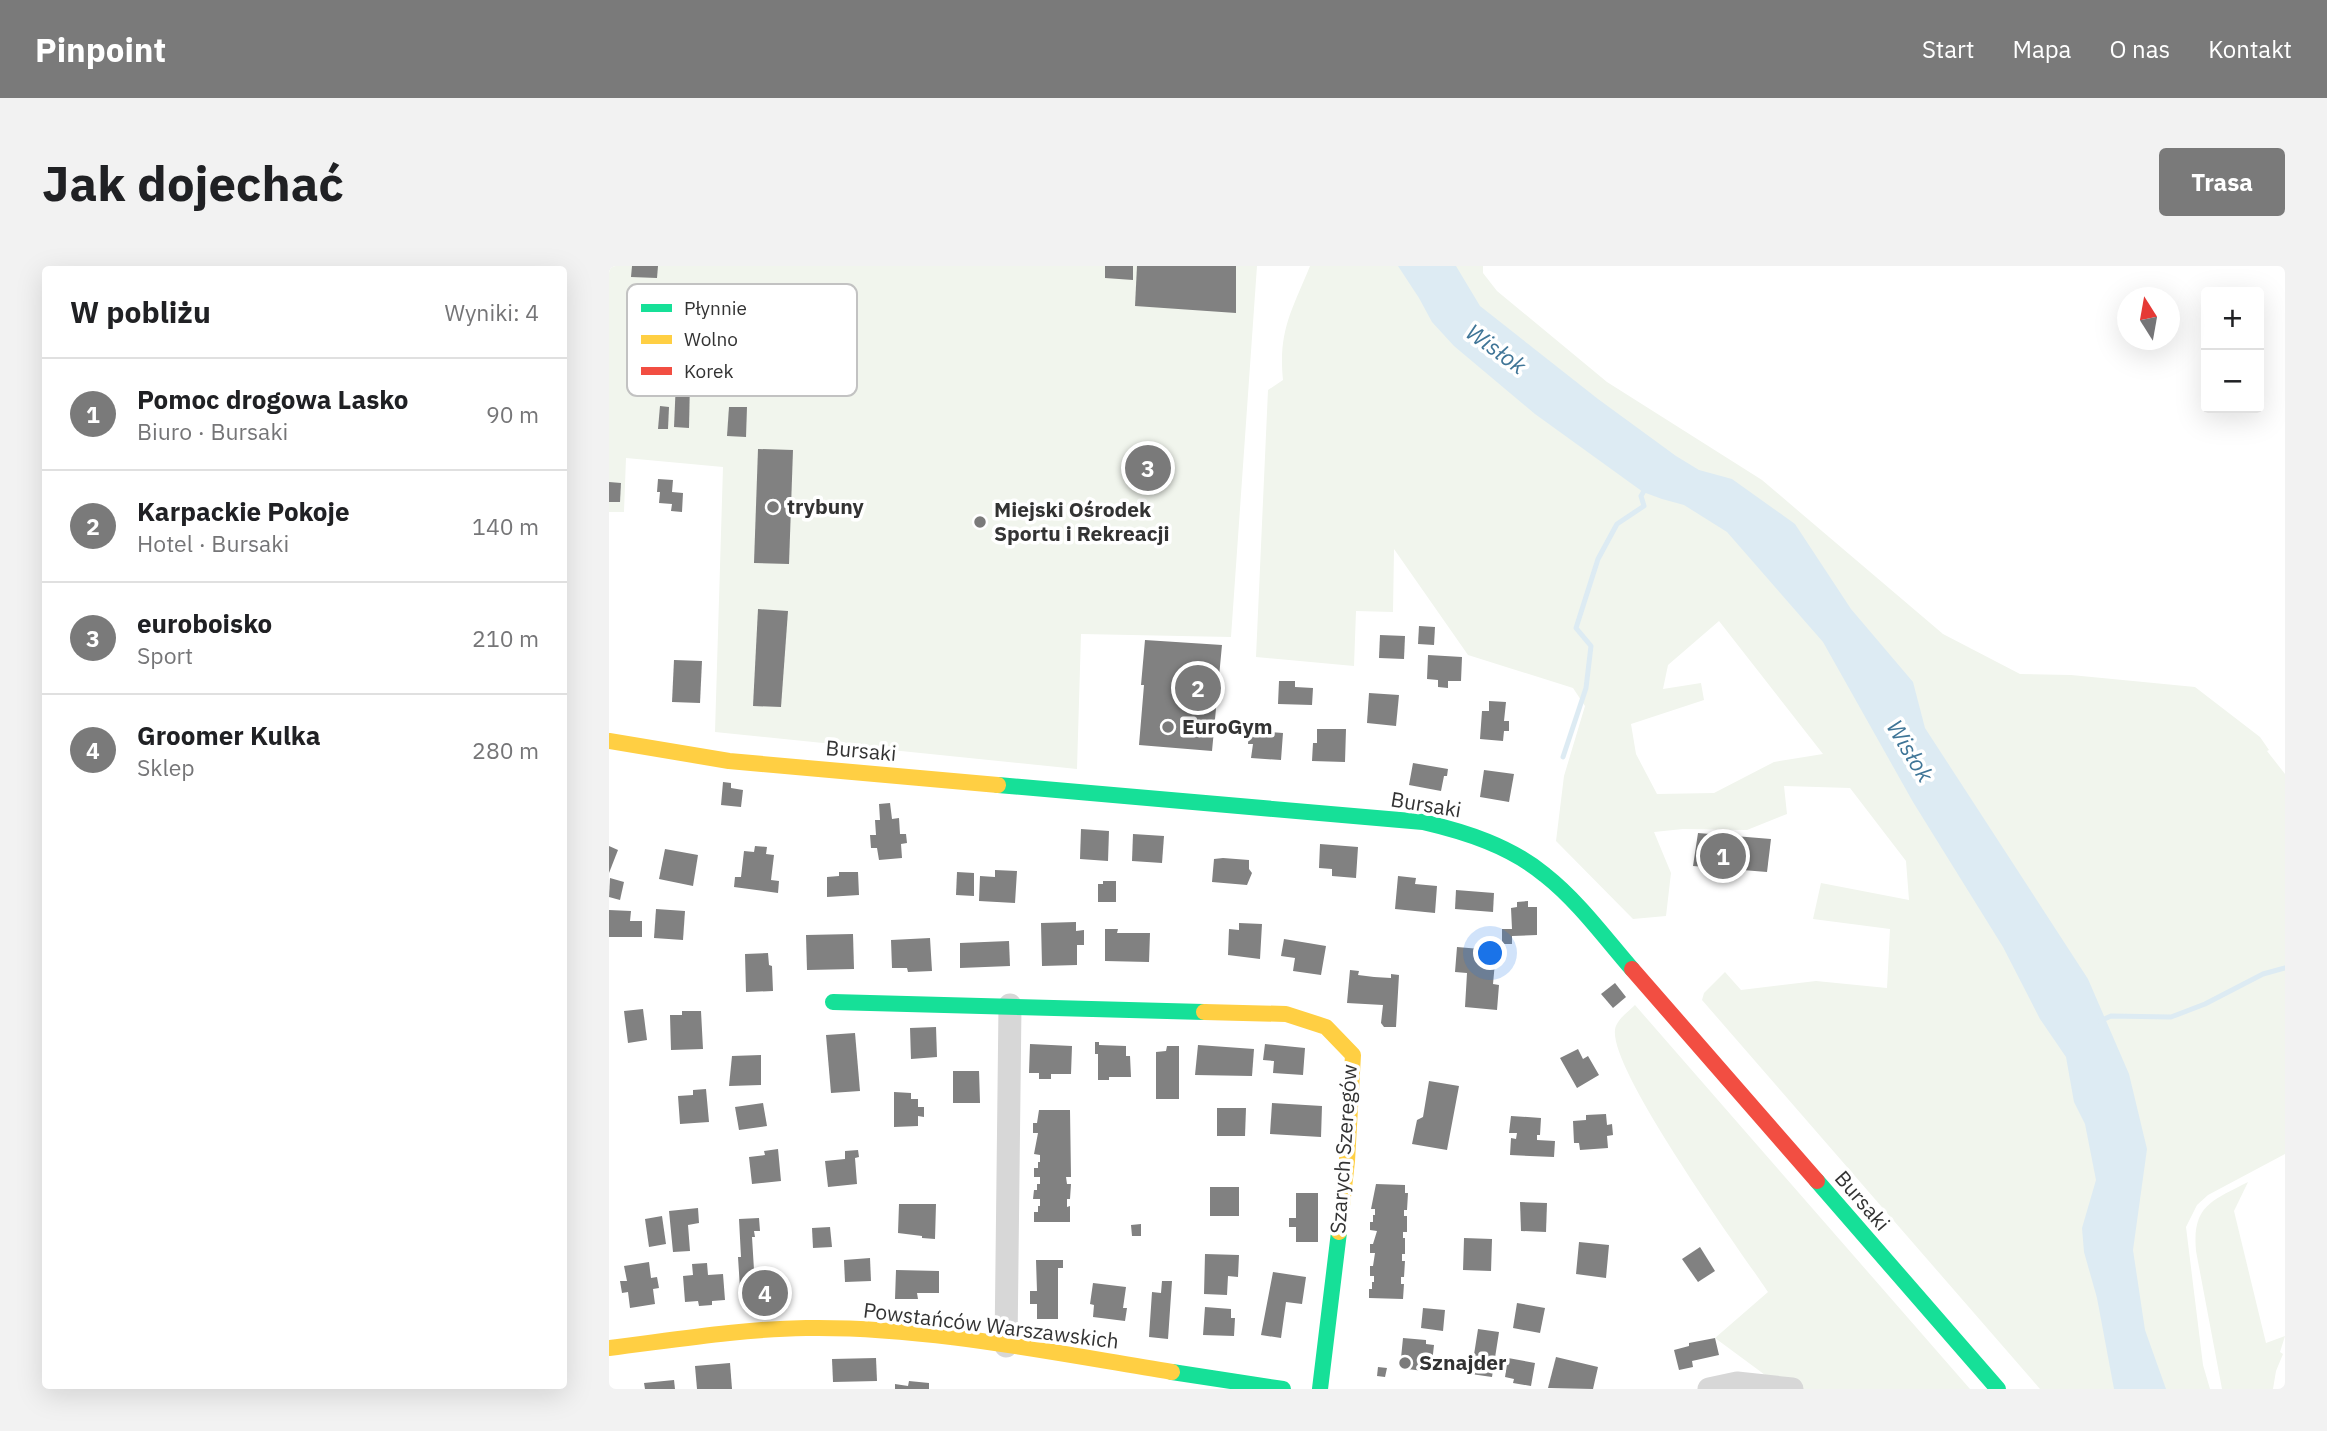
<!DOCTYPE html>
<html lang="pl">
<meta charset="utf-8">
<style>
:root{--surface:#fff;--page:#f2f2f2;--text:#202124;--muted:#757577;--line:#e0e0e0;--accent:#7a7a7a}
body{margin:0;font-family:"IBM Plex Sans",sans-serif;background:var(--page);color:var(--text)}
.controls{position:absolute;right:21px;top:21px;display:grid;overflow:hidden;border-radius:7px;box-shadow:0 7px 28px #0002}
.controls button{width:63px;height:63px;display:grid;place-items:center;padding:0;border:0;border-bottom:2px solid var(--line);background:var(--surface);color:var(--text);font:35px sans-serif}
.compass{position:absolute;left:1508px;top:21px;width:63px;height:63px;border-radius:50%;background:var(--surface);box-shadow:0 7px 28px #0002;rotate:349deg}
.you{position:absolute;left:882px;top:688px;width:24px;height:24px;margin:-18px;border:5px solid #fff;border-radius:50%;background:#1a73e8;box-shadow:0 0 0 10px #1a73e833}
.badge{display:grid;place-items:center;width:46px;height:46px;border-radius:50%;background:var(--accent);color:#fff;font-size:23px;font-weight:700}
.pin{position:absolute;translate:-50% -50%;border:4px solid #fff;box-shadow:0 2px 7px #0006}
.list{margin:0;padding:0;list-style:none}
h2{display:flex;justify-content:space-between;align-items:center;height:91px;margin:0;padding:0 28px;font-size:30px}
h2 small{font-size:23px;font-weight:400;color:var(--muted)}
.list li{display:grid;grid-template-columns:46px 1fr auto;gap:21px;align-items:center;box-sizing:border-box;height:112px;padding:0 28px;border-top:2px solid var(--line)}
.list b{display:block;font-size:26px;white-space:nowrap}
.list p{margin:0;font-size:23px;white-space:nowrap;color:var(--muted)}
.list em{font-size:23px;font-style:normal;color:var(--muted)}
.map{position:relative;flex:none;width:1676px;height:1123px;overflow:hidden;border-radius:7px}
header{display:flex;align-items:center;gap:42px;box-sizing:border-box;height:98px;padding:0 35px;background:var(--accent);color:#fff}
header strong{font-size:33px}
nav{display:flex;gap:38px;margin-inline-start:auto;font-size:24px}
.intro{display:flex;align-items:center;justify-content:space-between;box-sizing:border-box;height:168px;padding:0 42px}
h1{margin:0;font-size:49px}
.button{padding:18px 32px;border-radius:7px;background:var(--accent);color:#fff;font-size:24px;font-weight:700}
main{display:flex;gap:42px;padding:0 42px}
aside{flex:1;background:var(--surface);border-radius:7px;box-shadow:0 7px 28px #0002}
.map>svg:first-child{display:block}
.green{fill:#f1f5ed;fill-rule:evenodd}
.water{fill:#ddebf3}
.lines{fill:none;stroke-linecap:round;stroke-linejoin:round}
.stream{stroke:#ddebf3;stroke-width:5}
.building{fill:#818181}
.street{stroke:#d7d7d7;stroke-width:23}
.fast{stroke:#16e098;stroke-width:16}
.slow{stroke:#ffcf43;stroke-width:16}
.jam{stroke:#f24e42;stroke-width:16}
.poi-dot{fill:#7a7a7a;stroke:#fff;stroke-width:2.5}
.labels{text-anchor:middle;stroke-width:7;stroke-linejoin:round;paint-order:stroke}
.poi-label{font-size:21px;font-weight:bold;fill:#333;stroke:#fff;text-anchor:start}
.street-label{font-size:21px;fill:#333;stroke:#fff}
.water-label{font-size:23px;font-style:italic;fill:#3f7597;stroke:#fff}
.key{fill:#fff;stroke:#c2c2c2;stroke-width:2}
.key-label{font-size:19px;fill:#333}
</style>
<header>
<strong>Pinpoint</strong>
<nav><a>Start</a><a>Mapa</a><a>O nas</a><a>Kontakt</a></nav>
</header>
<div class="intro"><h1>Jak dojechać</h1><a class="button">Trasa</a></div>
<main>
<aside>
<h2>W pobliżu<small>Wyniki: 4</small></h2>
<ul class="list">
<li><span class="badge">1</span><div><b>Pomoc drogowa Lasko</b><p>Biuro · Bursaki</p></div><em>90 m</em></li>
<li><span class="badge">2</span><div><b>Karpackie Pokoje</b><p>Hotel · Bursaki</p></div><em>140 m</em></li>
<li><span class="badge">3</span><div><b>euroboisko</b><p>Sport</p></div><em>210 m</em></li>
<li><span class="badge">4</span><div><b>Groomer Kulka</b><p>Sklep</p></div><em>280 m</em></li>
</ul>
</aside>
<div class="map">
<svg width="1676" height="1123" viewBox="0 0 1676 1123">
<rect width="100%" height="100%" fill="#fff"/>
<!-- green -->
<g class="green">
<path d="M0,0H648L622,371L472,368L468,503L106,466L114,201L17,192L15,246H0Z"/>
<path d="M701,0H874V7L888,25L998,116L1153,214L1334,368L1411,408L1462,409L1586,421L1651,471L1660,484L1658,485L1676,508V888L1599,929L1588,939L1577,961L1594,1099L1601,1123H1431L1093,734L1095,727L1116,706L1132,724L1207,715L1278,722L1281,663L1204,653L1212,617L1300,634L1297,595L1241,522L1175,520L1178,548L1138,564L1074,563L1045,566L1062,607L1057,650L1024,653L947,575L955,510L976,440L964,422L859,389L785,283L784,346L747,345L745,400L647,391L659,124L674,114C669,65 683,44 701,0ZM1110,355L1214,488L1165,496L1105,527L1048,528L1027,488L1022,458L1095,434L1092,417L1054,423L1059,399Z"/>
<path d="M1026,739L1361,1123H1175L1106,1072L1159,1026C1130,983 1001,805 1006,764C1007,754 1019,746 1026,739Z"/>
<path d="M1639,916L1625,945L1657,1077L1676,1070L1671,1086L1674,1088L1667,1105L1664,1123H1613L1587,985C1583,939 1603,935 1639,916Z"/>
</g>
<!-- water -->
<path class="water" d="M789,0H847L871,40L989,133L1067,190L1090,204L1123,213L1186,258L1242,343L1304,416L1316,462L1479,713L1520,808L1538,883L1524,984L1536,1064L1557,1123H1505L1488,1032L1475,986L1473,962L1487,914L1476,858L1465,836L1457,791L1431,753L1394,681L1304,536L1214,376L1118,266L1075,239L1053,233L1034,226L926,148L845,80L823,56L810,32Z"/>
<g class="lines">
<!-- stream -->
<g class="stream">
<path d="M954,491L977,422L982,380L967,362L989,293L1008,258L1035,240L1032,230L1038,220"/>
<path d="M1491,755L1502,750L1562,751L1596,738L1654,708L1676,702"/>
</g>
</g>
<!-- building -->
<g class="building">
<path d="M23,0H49L48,12L22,11Z"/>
<path d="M496,0H524V14L496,12Z"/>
<path d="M528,0H627V47L526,40Z"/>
<path d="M67,115L81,116L80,162L65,161Z"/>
<path d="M51,140L60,141L59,163H49Z"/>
<path d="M120,141H138L137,171L118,170Z"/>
<path d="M149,183L184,184L180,298L145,297Z"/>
<path d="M49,213L64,214L63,226L74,227L73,246L62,245L63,238L50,237L51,226H48Z"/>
<path d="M0,216L12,217L11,236H0Z"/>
<path d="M149,343L179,345L172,441L144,440Z"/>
<path d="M810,360L826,361L825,379L809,378Z"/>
<path d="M771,369L796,370L795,393L770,392Z"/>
<path d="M536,374L613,379L603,485L530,479L535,419H532Z"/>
<path d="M819,389L853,391L852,415H839V422L829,421V414L818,413Z"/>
<path d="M65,394L93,395L91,437L63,436Z"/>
<path d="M670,415H686V421L704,422L703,439L669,438Z"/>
<path d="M760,427L790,429L787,460L758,457Z"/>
<path d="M880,435L897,436L895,455H900V465H895L894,475L871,473L873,445H880Z"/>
<path d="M640,462L648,463V465L674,467L672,494L642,492L644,478H639Z"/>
<path d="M708,463H737L736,496L703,495L704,477H708Z"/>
<path d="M804,497L839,503L838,510H835L832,525L800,519Z"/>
<path d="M875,504L905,508L900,536L871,531Z"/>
<path d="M114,516L122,517V522L134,524L132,541L112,539Z"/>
<path d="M281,537L283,553L290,552L291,568H297L298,577L292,578L293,592L270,594L268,582H262L261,569H267L266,554H271L270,538Z"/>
<path d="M472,563L500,565L499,595L471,593Z"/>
<path d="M1089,567L1162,573L1158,606L1084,600Z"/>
<path d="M524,568L555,570L553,597L523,595Z"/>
<path d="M711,578L749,581L747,612L723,610V603L710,602Z"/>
<path d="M0,580L9,584L0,607Z"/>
<path d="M146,580L158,581L157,588L165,589L162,614L170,615L169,627L125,621L126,611H132L135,585L145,586Z"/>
<path d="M56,583L89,589L84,620L50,613Z"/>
<path d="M614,592L640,594V603L643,607L638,619L603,616L605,593Z"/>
<path d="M386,604L408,605L406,637L370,635L371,610L386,611Z"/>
<path d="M230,606H249L250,629L218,631V611L230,610Z"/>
<path d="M348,606L365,607V630L347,629Z"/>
<path d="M789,610L807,612L806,618L828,620L826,647L786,643Z"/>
<path d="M1,612L15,616L11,634L0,631Z"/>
<path d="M494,615H507V636H489V618H494Z"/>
<path d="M847,624L885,627L884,646L846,643Z"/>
<path d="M919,635V641H928V669L903,670V678H893V663H903L902,642L908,641V636Z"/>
<path d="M47,643L76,645L74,674L45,672Z"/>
<path d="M0,644L22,645L21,655H33V671H0Z"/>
<path d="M467,656V665L475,664V679H468V699L433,700L432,657Z"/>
<path d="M630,657L653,658L651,693L619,689L620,663L630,664Z"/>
<path d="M496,663H509L508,667H541L540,696L496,695Z"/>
<path d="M244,668L245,703L198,704L197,669Z"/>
<path d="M321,672L323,705L299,706L298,702H283L282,674Z"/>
<path d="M675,673L717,680L712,709L684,705L686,692L672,690Z"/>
<path d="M400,675L401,700L351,702V677Z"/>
<path d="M848,681L883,684L882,696H886L884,718L890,719L888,744L856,741L858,707L846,706Z"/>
<path d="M159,687L160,699L163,700L164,725L137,726L136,688Z"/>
<path d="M741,704L750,705L749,709L765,711L782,712V708L790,709L787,761H775L772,757L774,739L738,737Z"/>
<path d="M1006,717L1017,731L1004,742L992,728Z"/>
<path d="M34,743L38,774L19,777L15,745Z"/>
<path d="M73,745H92L94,783L62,784L61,749H73Z"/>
<path d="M327,761L328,791L302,793L301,762Z"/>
<path d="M246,767L251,825L222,827L217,769Z"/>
<path d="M486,776H490V779L517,780V790H521L522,811H500V814H489V788H486Z"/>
<path d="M421,778L463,780L462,808H442V813H430V807H420Z"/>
<path d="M656,778L696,782L694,809L664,807L665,795L654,794Z"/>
<path d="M589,779L645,783L643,810L586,809Z"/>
<path d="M558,780H570V833H547V786L557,785Z"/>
<path d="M969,783L974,793L979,790L990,809L968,822L951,792Z"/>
<path d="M152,789V819L120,820L123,790Z"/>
<path d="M344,805H370L371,837H344Z"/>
<path d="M820,815L850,820L838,884L803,878L808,854L814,851Z"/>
<path d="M97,823L100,856L71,858L69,830L84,829V824Z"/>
<path d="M285,826L302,827V833H309V841H315V851L309,850V860L285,861Z"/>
<path d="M154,837L158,860L130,864L126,841Z"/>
<path d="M663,837L713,840L712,871L661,868Z"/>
<path d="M608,842H637L636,870H608Z"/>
<path d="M430,844H461L462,911H457L458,918H462L461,933H458V941L461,940V956H425V946H429V940H431V933H424L425,924H428V918H431V911H425V902H429V896H431V889L425,888L429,867H424V857H428Z"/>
<path d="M997,848L998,859L1003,858L1004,869L998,870L999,882L971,884L970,877H965L964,855L977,854V849Z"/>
<path d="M902,850L932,852L931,869H928V874L946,875L945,891L901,889L902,872L907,873L908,867H900Z"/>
<path d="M169,883L172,915L143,918L140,891L156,889L155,885Z"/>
<path d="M249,884L250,891L246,892L248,918L219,921L216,895L236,893V885Z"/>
<path d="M767,918L796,919V927H799L798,944H795V950H798V966H794V972H796V988H793V995H796L795,1011H792V1018H795L794,1033L760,1032V1023H763V1016H765V1010H761V1000H764L766,987H761V978H764L768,965L761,964V956H764V949H766V943H762Z"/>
<rect x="601" y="921" width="29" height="29"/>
<path d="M687,927H709V976H687V961H680V952H687Z"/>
<path d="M911,936L938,937L937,966L912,965Z"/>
<path d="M290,938H327L326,973L313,972V970L289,967Z"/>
<path d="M89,942L90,957L79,959L81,985L64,986L60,945Z"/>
<path d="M53,950L57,978L40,981L36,953Z"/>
<path d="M150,952L151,965H145L146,971H143L145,1004L159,1003V1009L172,1008L173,1036L132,1038L129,991H132L130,953Z"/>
<path d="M532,958V970H523L522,959Z"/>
<path d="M221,961L223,981L204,982L203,962Z"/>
<path d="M855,972L883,973L882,1005L854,1004Z"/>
<path d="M970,976L1000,979L997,1012L967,1008Z"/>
<path d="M1091,981L1106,1005L1089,1016L1073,993Z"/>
<path d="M596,988L630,989L629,1011L619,1010L618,1029L595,1028Z"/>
<path d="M261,992L262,1015L236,1016L235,994Z"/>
<path d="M427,994H454V1002H449V1053H428V1038H421V1025H428Z"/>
<path d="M40,996L42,1012L48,1011L50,1022L44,1023L46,1038L21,1042L19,1026L13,1027L11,1015H18L15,1000Z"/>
<path d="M98,997L99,1009L114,1008L116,1034L103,1035V1039L90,1040L89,1035L76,1036L74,1010L84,1009L83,998Z"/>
<path d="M287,1004L330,1005V1027H308L309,1033H286Z"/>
<path d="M664,1006L697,1011L693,1038L677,1036L672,1072L652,1069Z"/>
<path d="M553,1015H563L559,1073L540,1071L543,1026L552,1027Z"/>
<path d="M484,1017L517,1021L514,1042H518L516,1055L484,1051L485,1039L481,1038Z"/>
<path d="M908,1037L936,1042L931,1067L904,1062Z"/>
<path d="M596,1041L622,1043V1052H626L625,1070L594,1069Z"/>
<path d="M814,1042L836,1044L834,1065L812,1062Z"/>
<path d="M869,1063L890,1066L883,1111L862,1108Z"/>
<path d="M794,1072L817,1074V1078L825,1079L822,1106L791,1102Z"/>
<path d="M1106,1072L1110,1089L1083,1095L1084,1101L1070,1104L1065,1084L1080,1080V1077Z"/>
<path d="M947,1091L989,1101L984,1123L939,1122Z"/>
<path d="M267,1092L268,1115L224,1116L223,1093Z"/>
<path d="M899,1092L926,1097L922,1120L904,1117L905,1113L896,1111Z"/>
<path d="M121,1097L123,1123H88L86,1100Z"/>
<path d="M769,1101L778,1102L776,1111L768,1110Z"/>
<path d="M65,1114L66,1123H36L35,1117Z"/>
<path d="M300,1115L320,1117V1123H286V1118L299,1120Z"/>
</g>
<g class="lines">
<!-- street -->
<g class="street">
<path d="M397,1080L401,739"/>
<path d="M1100,1123L1128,1117L1183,1123"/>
</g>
<!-- fast -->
<g class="fast">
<path d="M389,519L814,556C857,566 901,580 936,609C969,635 996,672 1023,703"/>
<path d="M224,736L595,746"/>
<path d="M1208,915L1389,1123"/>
<path d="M563,1106L674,1123"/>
<path d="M711,1123L730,966"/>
</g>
<!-- slow -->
<g class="slow">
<path d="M0,475L120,495L389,519"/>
<path d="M595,746L677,748L717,761L744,789L738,895L730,966"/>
<path d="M0,1082C65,1074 131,1063 197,1062C316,1060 445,1087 563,1106"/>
</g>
<!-- jam -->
<path class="jam" d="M1023,703L1208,915"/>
</g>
<!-- markers -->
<g class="poi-dot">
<circle cx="164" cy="241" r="7"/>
<circle cx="371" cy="256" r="7"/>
<circle cx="559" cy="461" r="7"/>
<circle cx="796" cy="1097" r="7"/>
</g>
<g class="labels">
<!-- poi labels -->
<g class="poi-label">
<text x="178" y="248">trybuny</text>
<text x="385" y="251">Miejski Ośrodek<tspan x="385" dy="24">Sportu i Rekreacji</tspan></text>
<text x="573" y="468">EuroGym</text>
<text x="810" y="1104">Sznajder</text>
</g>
<!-- street labels -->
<g class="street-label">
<text transform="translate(252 485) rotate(5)" y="7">Bursaki</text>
<text transform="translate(817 539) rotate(9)" y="7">Bursaki</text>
<text transform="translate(735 883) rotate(-86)" y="7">Szarych Szeregów</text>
<text transform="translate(1253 935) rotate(49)" y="7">Bursaki</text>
<text transform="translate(382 1060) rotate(7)" y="7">Powstańców Warszawskich</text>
</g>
<!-- water labels -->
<g class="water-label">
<text transform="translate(887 83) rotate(36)" y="8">Wisłok</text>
<text transform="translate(1301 485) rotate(59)" y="8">Wisłok</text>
</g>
</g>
<!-- legend -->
<rect x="18" y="18" width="230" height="112" rx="10" class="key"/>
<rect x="32" y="38" width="31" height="8" fill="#16e098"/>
<rect x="32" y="69" width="31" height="9" fill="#ffcf43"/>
<rect x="32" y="101" width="31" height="8" fill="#f24e42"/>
<g class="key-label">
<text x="75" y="49">Płynnie</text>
<text x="75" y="80">Wolno</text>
<text x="75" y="112">Korek</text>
</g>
</svg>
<div class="controls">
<button>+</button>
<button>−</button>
</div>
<svg class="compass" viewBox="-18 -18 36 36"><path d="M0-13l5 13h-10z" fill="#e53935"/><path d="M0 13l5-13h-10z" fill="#757577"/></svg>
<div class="you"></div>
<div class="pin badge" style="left:1114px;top:590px">1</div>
<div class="pin badge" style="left:589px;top:422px">2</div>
<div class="pin badge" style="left:539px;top:202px">3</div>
<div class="pin badge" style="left:156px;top:1027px">4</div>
</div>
</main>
